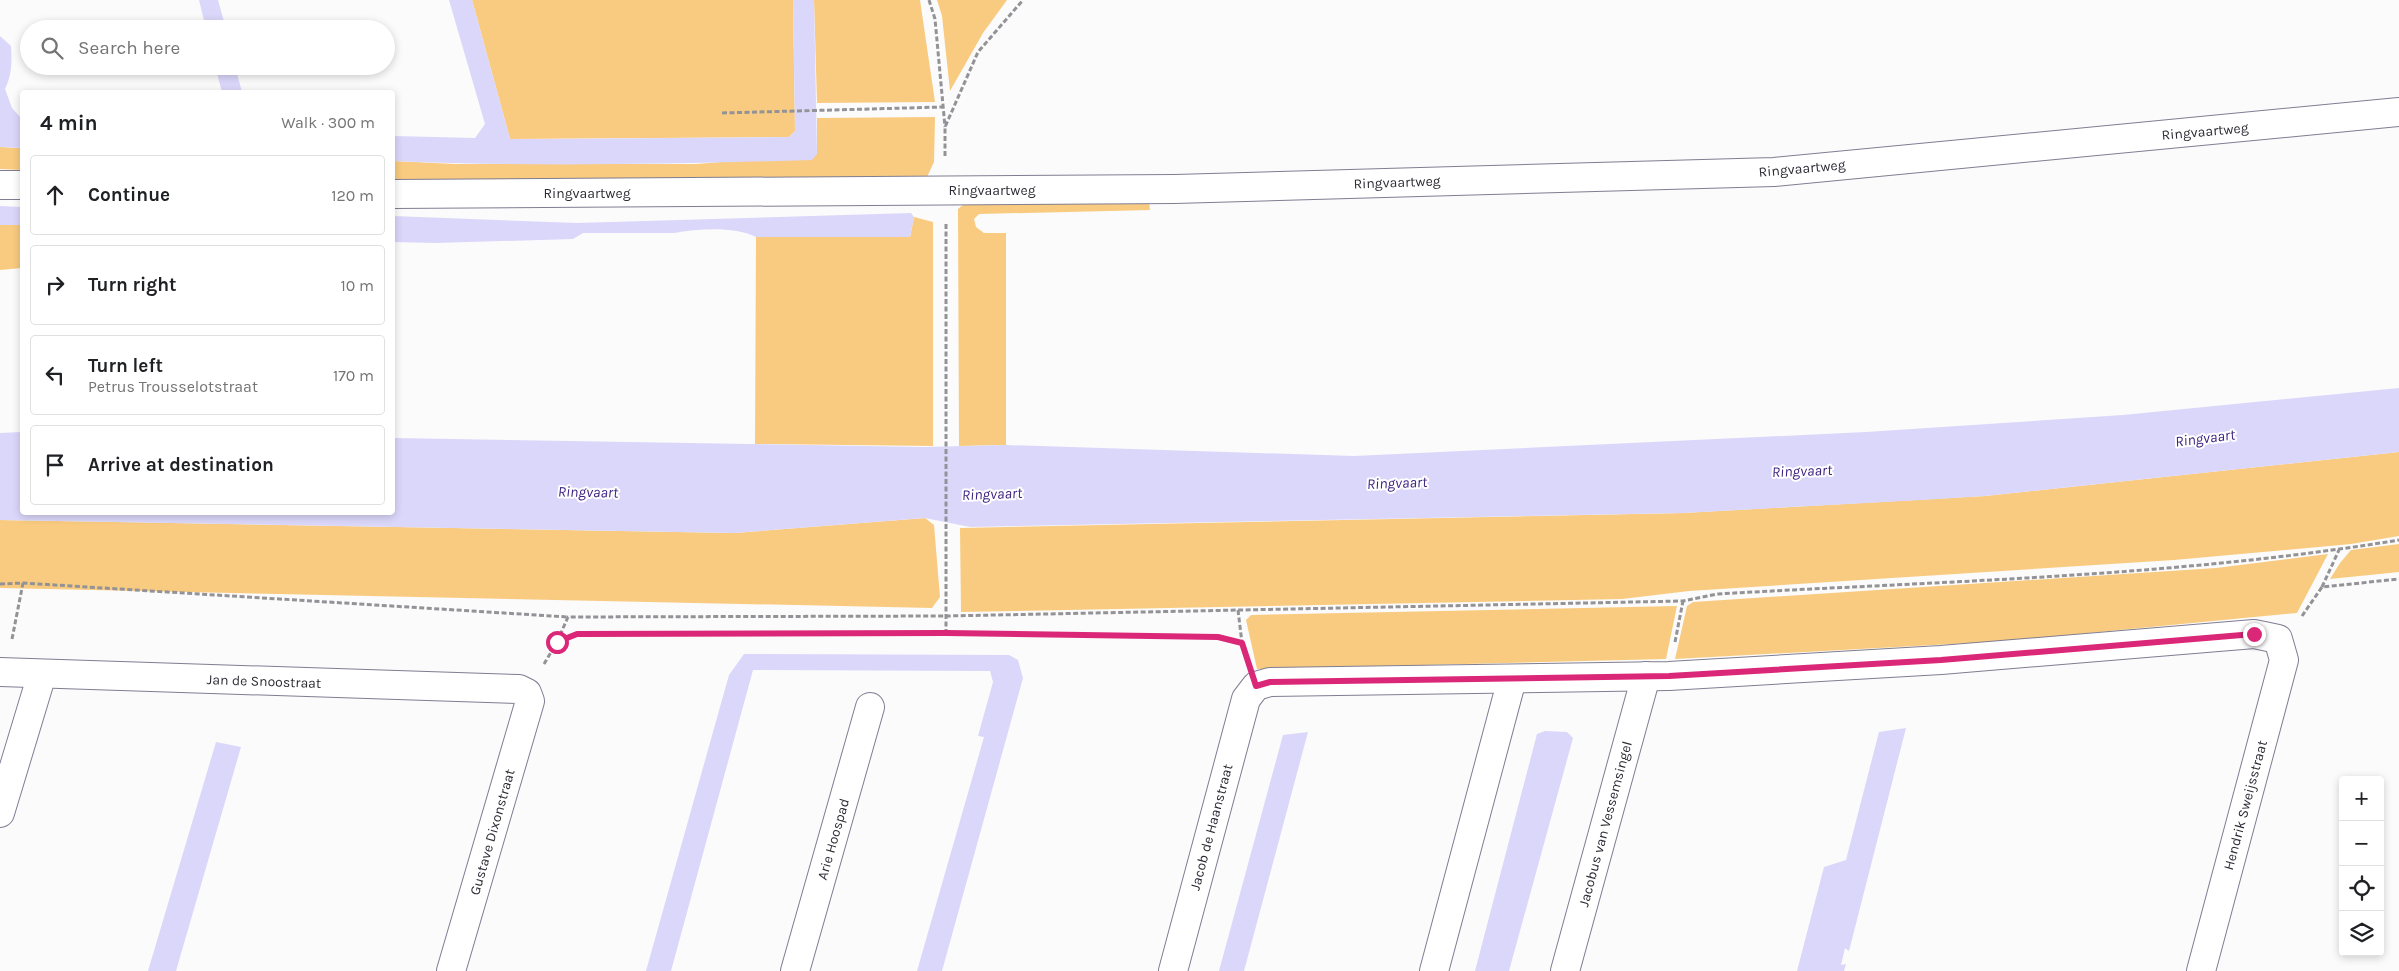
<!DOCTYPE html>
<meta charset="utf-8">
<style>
:root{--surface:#fff;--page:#f6f6f6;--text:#202124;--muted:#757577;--line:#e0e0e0}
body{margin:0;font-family:Karla,sans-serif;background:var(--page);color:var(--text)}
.controls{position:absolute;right:15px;bottom:15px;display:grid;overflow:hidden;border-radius:5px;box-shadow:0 2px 8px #0003}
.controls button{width:45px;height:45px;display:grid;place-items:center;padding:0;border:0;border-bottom:1px solid var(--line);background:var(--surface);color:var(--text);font:25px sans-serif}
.stop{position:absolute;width:15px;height:15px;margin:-11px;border:4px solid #db2777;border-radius:50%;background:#fff}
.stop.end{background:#db2777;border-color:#fff;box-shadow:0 1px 5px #0008}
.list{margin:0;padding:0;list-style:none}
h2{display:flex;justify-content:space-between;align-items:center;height:65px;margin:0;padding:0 20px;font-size:21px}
h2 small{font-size:16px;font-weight:400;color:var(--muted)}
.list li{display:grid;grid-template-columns:32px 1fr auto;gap:15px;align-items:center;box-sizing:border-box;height:80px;margin:0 10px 10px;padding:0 10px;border:1px solid var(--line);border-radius:5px}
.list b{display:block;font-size:19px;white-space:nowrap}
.list p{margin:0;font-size:16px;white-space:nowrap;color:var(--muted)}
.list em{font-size:16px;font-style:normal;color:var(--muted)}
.icon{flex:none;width:28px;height:28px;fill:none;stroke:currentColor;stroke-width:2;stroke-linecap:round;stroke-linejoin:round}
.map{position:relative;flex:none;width:2399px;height:971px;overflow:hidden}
.search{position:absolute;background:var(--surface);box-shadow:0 2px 8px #0003;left:20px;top:20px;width:375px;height:55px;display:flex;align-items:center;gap:12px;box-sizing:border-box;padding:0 18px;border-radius:28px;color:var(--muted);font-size:19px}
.panel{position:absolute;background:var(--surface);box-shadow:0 2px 8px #0003;left:20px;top:90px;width:375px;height:425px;border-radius:5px}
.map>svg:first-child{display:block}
.green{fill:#f9cb80}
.water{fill:#dad7fa}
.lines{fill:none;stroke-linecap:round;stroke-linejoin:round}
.street-casing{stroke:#7f7d91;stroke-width:30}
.path{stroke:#939397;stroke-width:3;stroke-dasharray:5 2.5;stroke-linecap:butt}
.street{stroke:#fff;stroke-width:28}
.route{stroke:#db2777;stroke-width:6}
.labels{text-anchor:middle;stroke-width:4;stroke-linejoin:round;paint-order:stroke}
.street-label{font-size:14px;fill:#2c2c34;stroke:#fff}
.water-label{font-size:15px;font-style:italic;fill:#3d2281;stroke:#fff}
</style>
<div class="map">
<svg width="2399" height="971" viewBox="0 0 2399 971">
<rect width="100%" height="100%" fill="#fbfbfb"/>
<!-- green -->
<g class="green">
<path d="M472,0H793L795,131L789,137L510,139Z"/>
<path d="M814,0H920L935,102L817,103Z"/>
<path d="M937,0H1007L983,33L950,91L942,16Z"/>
<path d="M935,117L934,162L927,177L393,180V161L456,164H696L817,154V118Z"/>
<path d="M0,147L22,148V170L0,169Z"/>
<path d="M1149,201L1150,210L979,214L974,219L976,227L984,233H1006V445L959,446L958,209L964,204Z"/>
<path d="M914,217L933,222V446L755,444L756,237H910Z"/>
<path d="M0,225H22V268L0,270Z"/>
<path d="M2399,452V536L2351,544L2174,560L1689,591L1622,599L961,612L960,528L1683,513L1985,496Z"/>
<path d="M925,518L934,525L940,597L932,608L0,588V520L734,533Z"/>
<path d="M2399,544V572L2330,579L2340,563L2351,550Z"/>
<path d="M2328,554L2297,613L2007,641L1675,659L1687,606L1693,602L2216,568Z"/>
<path d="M1677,606L1666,659L1257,669L1246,620L1251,615Z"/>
</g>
<!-- water -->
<g class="water">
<path d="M199,0H218L226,29H206Z"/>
<path d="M449,0H472L510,139H544L789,137L795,131L793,0H814L817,154L812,160C673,164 532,167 393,161V136L475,138L485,124Z"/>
<path d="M0,36L11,46C12,61 12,75 5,89L12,108L22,119V148L0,147Z"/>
<path d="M215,66H235L242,92H222Z"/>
<path d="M0,206L22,207V225H0Z"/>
<path d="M911,213L914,217L910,237H756C733,226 699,229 674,233H583L573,239L435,243L393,242V216L577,223Z"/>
<path d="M2399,388V452L1985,496L1922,500L1683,513L970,527L925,518L734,533L0,520V433L22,432V512H392L393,438L925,447L1006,445L1354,456L1866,432L2123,415Z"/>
<path d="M744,654L1009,655L1018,660L1023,678L942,971H917L984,737L978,736L993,682L990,671L753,670L671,971H646L729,675Z"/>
<path d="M1906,728L1849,951L1845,948L1841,965L1846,964L1844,971H1797L1824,867L1846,860L1879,732Z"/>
<path d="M1545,731L1567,732L1573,738L1509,971H1475L1537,734Z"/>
<path d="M1308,732L1244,971H1219L1283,735Z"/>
<path d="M216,742L241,747L176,971H148Z"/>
</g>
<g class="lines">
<defs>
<g id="street">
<path d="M0,185H22"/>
<path d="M392,194L1175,189L1774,172L2399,112"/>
<path d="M0,672L519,689L527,693L530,701L451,971"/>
<path d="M0,813L42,674"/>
<path d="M795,971L870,707"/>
<path d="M1173,971L1246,699L1256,686L1270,682L1669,676L1941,660L2254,634L2278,639L2284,660L2201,971"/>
<path d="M1434,971L1512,679"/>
<path d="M1565,971L1646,676"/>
</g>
</defs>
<!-- street casing -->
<use href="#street" class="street-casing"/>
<!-- path -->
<g class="path">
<path d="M929,0L935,19L945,127"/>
<path d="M722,113L943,107"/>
<path d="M945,156V127L978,52L1023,0"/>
<path d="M946,224V633"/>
<path d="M0,584L23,583L568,617"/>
<path d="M2322,587L2339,550"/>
<path d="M1238,610L1242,643"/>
<path d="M2302,616L2322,587L2399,579"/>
<path d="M12,639L23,583"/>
<path d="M557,642L568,617L947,616L1683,601L1717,594C1944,581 2174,577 2399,540"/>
<path d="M1675,642L1683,601"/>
<path d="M544,664L557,642L577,634L946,633L1218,637L1242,643L1245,654"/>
</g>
<!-- street -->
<use href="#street" class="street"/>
</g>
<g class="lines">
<!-- route -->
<path class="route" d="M557,642L577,634L946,633L1218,637L1242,643L1256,686L1270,682L1669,676L1941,660L2254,634"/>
</g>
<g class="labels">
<!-- street labels -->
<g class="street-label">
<text transform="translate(2205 131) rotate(-5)" y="5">Ringvaartweg</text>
<text transform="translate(1802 168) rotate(-5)" y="5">Ringvaartweg</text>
<text transform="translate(1397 182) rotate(-2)" y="5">Ringvaartweg</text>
<text x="992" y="195">Ringvaartweg</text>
<text x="587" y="198">Ringvaartweg</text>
<text transform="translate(264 681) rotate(2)" y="5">Jan de Snoostraat</text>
<text transform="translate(2245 805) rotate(-75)" y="5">Hendrik Sweijsstraat</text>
<text transform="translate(1605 824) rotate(-75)" y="5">Jacobus van Vessemsingel</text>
<text transform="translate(1211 827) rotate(-75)" y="5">Jacob de Haanstraat</text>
<text transform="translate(492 832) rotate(-74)" y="5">Gustave Dixonstraat</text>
<text transform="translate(833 839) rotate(-74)" y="5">Arie Hoospad</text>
</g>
<!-- water labels -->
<g class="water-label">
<text transform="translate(2205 438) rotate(-7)" y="5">Ringvaart</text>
<text transform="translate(1802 471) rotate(-2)" y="5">Ringvaart</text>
<text transform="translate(1397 483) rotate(-2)" y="5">Ringvaart</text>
<text transform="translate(588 492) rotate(1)" y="5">Ringvaart</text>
<text transform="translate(992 494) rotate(-2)" y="5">Ringvaart</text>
</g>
</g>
</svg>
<div class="controls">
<button>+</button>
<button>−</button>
<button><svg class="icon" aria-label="locate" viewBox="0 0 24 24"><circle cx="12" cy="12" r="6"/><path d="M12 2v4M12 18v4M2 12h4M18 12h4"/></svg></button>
<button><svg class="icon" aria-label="layers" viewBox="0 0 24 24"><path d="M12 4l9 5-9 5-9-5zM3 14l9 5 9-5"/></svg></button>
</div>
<div class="stop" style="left:557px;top:642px"></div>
<div class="stop end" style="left:2254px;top:634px"></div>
<div class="search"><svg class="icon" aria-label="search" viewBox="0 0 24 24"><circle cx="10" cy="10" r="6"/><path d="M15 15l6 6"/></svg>Search here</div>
<section class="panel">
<h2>4 min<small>Walk · 300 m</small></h2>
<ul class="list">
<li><svg class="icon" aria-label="ahead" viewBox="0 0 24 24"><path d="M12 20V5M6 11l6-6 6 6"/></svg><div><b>Continue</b></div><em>120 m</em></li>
<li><svg class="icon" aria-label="right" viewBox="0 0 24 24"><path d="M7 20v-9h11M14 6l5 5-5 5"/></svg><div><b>Turn right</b></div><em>10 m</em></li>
<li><svg class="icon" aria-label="left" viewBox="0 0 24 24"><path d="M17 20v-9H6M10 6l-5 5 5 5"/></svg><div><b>Turn left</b><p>Petrus Trousselotstraat</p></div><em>170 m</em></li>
<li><svg class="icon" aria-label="arrive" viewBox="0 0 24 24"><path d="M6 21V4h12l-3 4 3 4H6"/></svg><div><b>Arrive at destination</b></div></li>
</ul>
</section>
</div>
